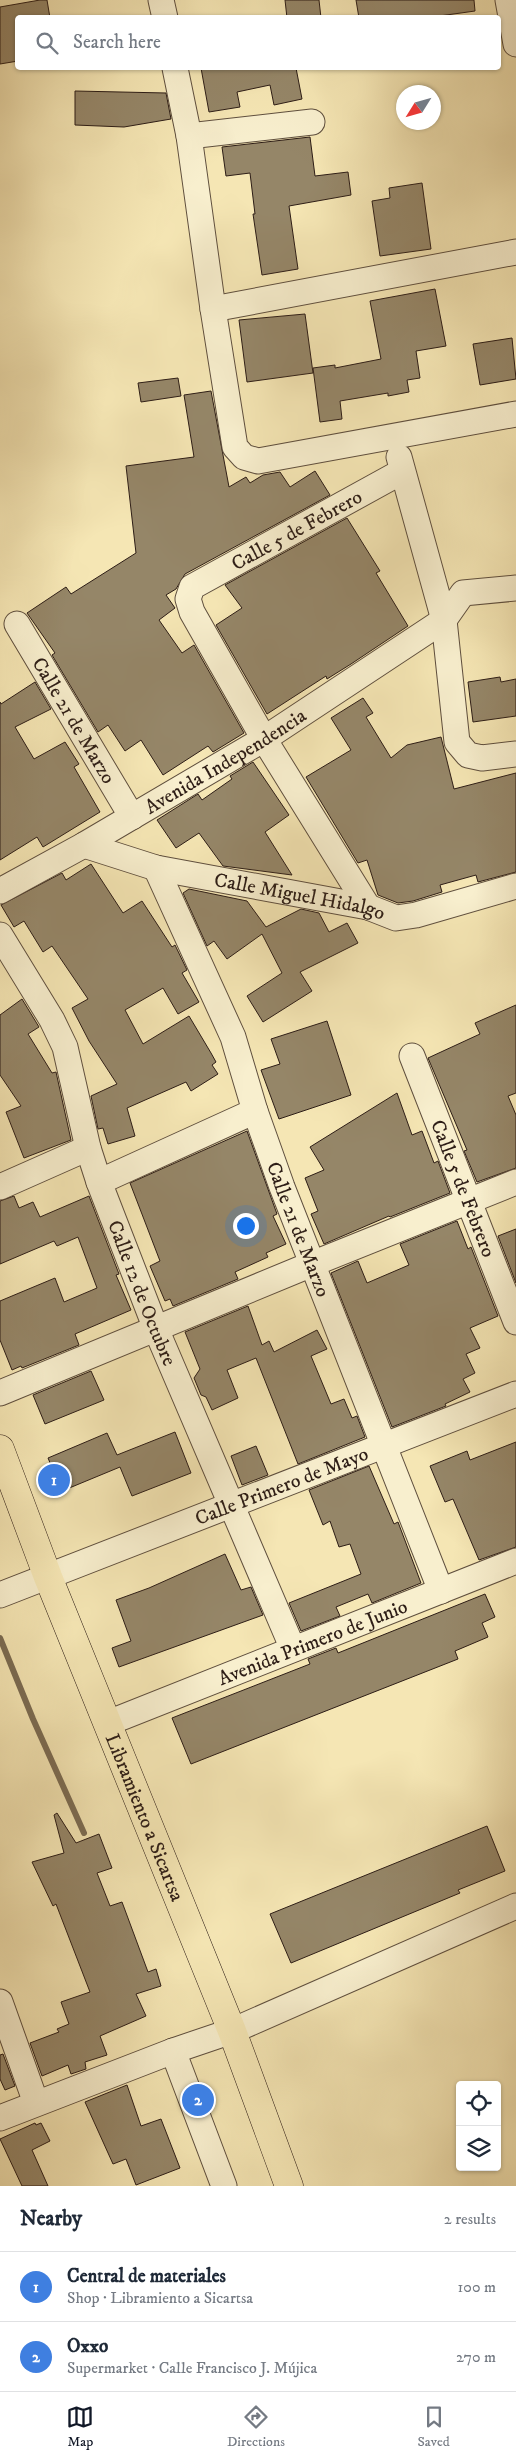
<!DOCTYPE html>
<meta charset="utf-8">
<style>
:root{--surface:#fff;--page:#f2f2f3;--text:#1f2937;--muted:#747a83;--line:#e0e1e3;--accent:#111827}
body{margin:0;font-family:"IM FELL DW Pica",serif;background:var(--page);color:var(--text)}
.controls{position:absolute;right:15px;bottom:15px;display:grid;overflow:hidden;border-radius:5px;box-shadow:0 1px 4px #0004}
.controls button{width:45px;height:45px;display:grid;place-items:center;padding:0;border:0;border-bottom:1px solid var(--line);background:var(--surface);color:var(--text);font:25px sans-serif}
.compass{position:absolute;left:396px;top:85px;width:45px;height:45px;border-radius:50%;background:var(--surface);box-shadow:0 1px 4px #0004;rotate:233deg}
.you{position:absolute;left:245px;top:1225px;width:18px;height:18px;margin:-12px;border:4px solid #fff;border-radius:50%;background:#1a73e8;box-shadow:0 0 0 8px #1a73e833}
.badge{display:grid;place-items:center;width:32px;height:32px;border-radius:50%;background:var(--accent);color:#fff;font-size:16px;font-weight:700}
.pin{position:absolute;translate:-50% -50%;border:2px solid #fff;box-shadow:0 1px 5px #0006}
.list{margin:0;padding:0;list-style:none}
h2{display:flex;justify-content:space-between;align-items:center;height:65px;margin:0;padding:0 20px;font-size:21px}
h2 small{font-size:16px;font-weight:400;color:var(--muted)}
.list li{display:grid;grid-template-columns:32px 1fr auto;gap:15px;align-items:center;box-sizing:border-box;height:70px;padding:0 20px;border-top:1px solid var(--line)}
.list b{display:block;font-size:19px;white-space:nowrap}
.list p{margin:0;font-size:16px;white-space:nowrap;color:var(--muted)}
.list em{font-size:16px;font-style:normal;color:var(--muted)}
.icon{flex:none;width:28px;height:28px;fill:none;stroke:currentColor;stroke-width:2;stroke-linecap:round;stroke-linejoin:round}
.map{position:relative;flex:none;width:516px;height:2186px;overflow:hidden}
.search{position:absolute;background:var(--surface);box-shadow:0 1px 4px #0004;left:15px;right:15px;top:15px;height:55px;display:flex;align-items:center;gap:12px;box-sizing:border-box;padding:0 18px;border-radius:5px;color:var(--muted);font-size:19px}
.sheet{height:205px;background:var(--surface)}
nav{display:flex;justify-content:space-around;align-items:center;box-sizing:border-box;height:70px;border-top:1px solid var(--line);background:var(--surface);font-size:14px;color:var(--muted)}
nav a{display:grid;justify-items:center;gap:2px}
nav .on{color:var(--accent)}
.map>svg:first-child{display:block}
.lines{fill:none;stroke-linecap:round;stroke-linejoin:round}
.stream{stroke:#7c6d54;stroke-width:6}
.building{fill:#958668;stroke:#2d1d16}
.minor-casing{stroke:#5f4f3e;stroke-width:27}
.major-casing{stroke:#2d1d16;stroke-width:29}
.minor{stroke:#f8efce;stroke-width:25}
.major{stroke:#f5e6b4;stroke-width:28}
.labels{text-anchor:middle;stroke-width:4;stroke-linejoin:round;paint-order:stroke}
.street-label{font-size:20px;fill:#2d1d16;stroke:#f8efce}
</style>
<div class="map">
<svg width="516" height="2186" viewBox="0 0 516 2186">
<rect width="100%" height="100%" fill="#f5e6b4"/>
<filter id="stains"><feTurbulence type="fractalNoise" baseFrequency=".004" numOctaves="4"/><feColorMatrix values="0 0 0 0 .2 0 0 0 0 .09 0 0 0 0 .02 0 0 0 .5 -.17"/></filter>
<radialGradient id="worn" r=".72"><stop offset=".6" stop-color="#630" stop-opacity="0"/><stop offset="1" stop-color="#630" stop-opacity=".3"/></radialGradient>
<g class="lines">
<!-- stream -->
<path class="stream" d="M0,1638L33,1719L84,1833"/>
</g>
<!-- building -->
<g class="building">
<path d="M40,0H47L50,18H18V61L0,64V7Z"/>
<path d="M285,0H319L321,18H287Z"/>
<path d="M356,0H474L475,11L425,18H359Z"/>
<path d="M201,68H296L302,99L274,105L270,85L237,92L240,107L209,112Z"/>
<path d="M75,91L166,93L171,119L124,127L75,125Z"/>
<path d="M310,137L315,176L348,172L351,195L289,206L298,269L262,275L253,214H255L250,173L226,176L222,147Z"/>
<path d="M422,183L431,249L380,256L372,201L390,198L389,188Z"/>
<path d="M435,289L446,346L416,351L420,378L407,380L409,392L388,396V393L340,401L342,419L320,422L313,368L335,365V368L381,359L370,301Z"/>
<path d="M305,314L313,373L247,382L239,320Z"/>
<path d="M512,338L516,379L480,385L473,344Z"/>
<path d="M178,378L181,396L141,402L138,383Z"/>
<path d="M211,391L229,487L246,477L250,483L263,475L280,472L290,487L315,471L330,495L185,574L176,589L166,595L175,608L159,620L182,653L194,645L244,733L213,752L208,746L163,775L141,740L125,751L108,725L98,732L52,655L55,653L27,613L66,587L71,594L136,553L126,466L194,457L184,395Z"/>
<path d="M347,518L380,571L376,573L408,626L351,664L327,679L326,676L267,714L216,625L242,608L225,585Z"/>
<path d="M500,677L501,682L516,679V716L473,722L468,682Z"/>
<path d="M35,682L51,709L15,727L34,759L65,742L79,764L74,767L100,812L43,847L37,837L0,860V702L1,704Z"/>
<path d="M363,698L373,713L366,717L391,758L407,745L441,737L454,789L516,773V872L478,882L476,875L440,885L442,892L413,901L398,903L378,895L367,860L358,863L306,777L351,750L331,718Z"/>
<path d="M253,762L289,815L265,832L292,875L223,866L199,833L176,848L157,820L198,794L202,800L232,779L230,776Z"/>
<path d="M91,864L123,913L142,901L172,947L175,945L187,970L182,973L199,1002L178,1014L163,988L125,1010L143,1044L189,1016L211,1053L216,1062L212,1065L218,1074L191,1091L186,1082L127,1108L135,1136L108,1144L103,1128L98,1129L91,1096L117,1084L89,1041L72,1008L88,999L52,946L43,952L24,921L14,927L1,905L62,873L66,880Z"/>
<path d="M189,889L247,901L266,927L301,909L319,913L329,932L347,923L358,943L300,972L312,991L263,1022L247,996L282,973L262,934L227,959L214,941L207,946L183,893Z"/>
<path d="M22,999L39,1027L28,1034L52,1073L56,1072L71,1140L24,1158L6,1112L21,1106L0,1075V1015Z"/>
<path d="M516,1005V1093L508,1096L516,1115V1168L477,1182L464,1151L467,1150L428,1058L480,1034L475,1023Z"/>
<path d="M327,1021L351,1095L279,1119L261,1070L280,1064L271,1039Z"/>
<path d="M397,1093L412,1135L422,1131L434,1163L438,1161L450,1193L390,1217L389,1216L324,1244L311,1214L318,1211L305,1178L324,1170L310,1147Z"/>
<path d="M247,1131L277,1214L273,1216L286,1244L266,1253L268,1257L235,1272L238,1279L173,1306L170,1299L165,1301L150,1266L160,1261L130,1183Z"/>
<path d="M14,1196L19,1208L33,1202L40,1217L89,1196L119,1274L116,1275L131,1310L75,1334L79,1345L22,1368L21,1366L12,1370L0,1340V1301L55,1278L64,1302L97,1288L78,1237L57,1246L54,1241L0,1264V1201Z"/>
<path d="M457,1221L468,1249L471,1247L498,1316L470,1328L480,1348L466,1354L475,1373L463,1379L470,1392L445,1404L446,1406L392,1427L331,1273L358,1261L367,1283L409,1265L400,1244Z"/>
<path d="M516,1229V1283L498,1236Z"/>
<path d="M248,1306L262,1345L269,1341L274,1352L317,1330L327,1349L311,1356L331,1404L344,1399L352,1418L357,1416L365,1437L298,1464L256,1358L227,1370L238,1398L212,1410L206,1397L201,1395L194,1378L200,1369L185,1332Z"/>
<path d="M91,1371L104,1400L45,1424L33,1395Z"/>
<path d="M175,1432L191,1473L132,1496L120,1467L62,1491L48,1458L107,1433L117,1455Z"/>
<path d="M516,1442V1547L479,1560L453,1499L445,1502L430,1466L467,1451L470,1460Z"/>
<path d="M256,1446L268,1475L242,1485L231,1456Z"/>
<path d="M369,1466L394,1524L398,1522L421,1583L372,1603L368,1594L336,1607L340,1616L301,1631L289,1603L361,1574L350,1544L339,1547L330,1521L323,1525L309,1490Z"/>
<path d="M225,1554L241,1590L251,1587L263,1615L119,1667L112,1648L131,1641L116,1600L149,1588Z"/>
<path d="M485,1594L495,1617L482,1623L488,1637L455,1651L458,1659L191,1764L172,1718L310,1664L308,1659L336,1648L338,1653Z"/>
<path d="M57,1813L76,1843L99,1834L112,1868L97,1873L110,1906L122,1902L148,1972L156,1969L161,1986L136,1994L146,2016L100,2036L107,2055L85,2062L86,2069L71,2074L68,2065L42,2076L30,2043L59,2032L57,2029L69,2024L61,2002L90,1992L56,1904L53,1906L32,1862L64,1853L54,1815Z"/>
<path d="M487,1826L505,1871L458,1890L460,1893L291,1963L270,1914Z"/>
<path d="M3,2054L15,2086L5,2090L0,2079V2055Z"/>
<path d="M127,2085L141,2126L161,2119L180,2168L136,2185L126,2159L113,2164L85,2102Z"/>
<path d="M35,2123L36,2125L41,2123L50,2141L32,2150L48,2186H22L0,2139Z"/>
</g>
<g class="lines">
<defs>
<g id="minor">
<path d="M161,0L165,18"/>
<path d="M508,0L516,44"/>
<path d="M175,68L189,136L213,309L235,447L244,457L258,461L516,414"/>
<path d="M189,136L312,122"/>
<path d="M213,309L516,252"/>
<path d="M399,457L444,620L457,742L468,755L482,758L516,754"/>
<path id="s1" d="M17,624L132,817"/>
<path id="s2" d="M84,845L156,868L368,907L396,918L416,915L516,886"/>
<path id="s3" d="M156,868L233,1037L255,1111L282,1187L441,1591"/>
<path id="s4" d="M0,891L84,845L264,739L444,620L463,593L516,588"/>
<path id="s5" d="M368,907L264,739L192,612L188,599L192,587L401,472"/>
<path id="s6" d="M0,935L52,1020L65,1047L88,1148L99,1182L156,1329L293,1649"/>
<path id="s7" d="M412,1056L516,1322"/>
<path d="M99,1182L255,1111"/>
<path d="M0,1187L88,1148"/>
<path d="M0,1393L312,1264L516,1182"/>
<path id="s8" d="M0,1595L516,1394"/>
<path id="s9" d="M108,1723L516,1561"/>
<path d="M0,2002L36,2103"/>
<path d="M173,2051L224,2186"/>
<path d="M0,2118L173,2051L232,2031L516,1906"/>
</g>
<g id="major">
<path id="s10" d="M0,1449L48,1577L232,2031L289,2186"/>
</g>
</defs>
<!-- minor casing -->
<use href="#minor" class="minor-casing"/>
<!-- major casing -->
<use href="#major" class="major-casing"/>
<!-- minor -->
<use href="#minor" class="minor"/>
<!-- major -->
<use href="#major" class="major"/>
</g>
<g class="labels">
<!-- street labels -->
<g class="street-label">
<text dy="7" stroke="none"><textPath href="#s5" startOffset="489">Calle 5 de Febrero</textPath></text>
<text dy="7" stroke="none"><textPath href="#s1" startOffset="112">Calle 21 de Marzo</textPath></text>
<text dy="7" stroke="none"><textPath href="#s4" startOffset="260">Avenida Independencia</textPath></text>
<text dy="7" stroke="none"><textPath href="#s2" startOffset="222">Calle Miguel Hidalgo</textPath></text>
<text dy="7" stroke="none"><textPath href="#s7" startOffset="142">Calle 5 de Febrero</textPath></text>
<text dy="7" stroke="none"><textPath href="#s3" startOffset="389">Calle 21 de Marzo</textPath></text>
<text dy="7" stroke="none"><textPath href="#s6" startOffset="388">Calle 12 de Octubre</textPath></text>
<text dy="7" stroke="none"><textPath href="#s8" startOffset="302">Calle Primero de Mayo</textPath></text>
<text dy="7" stroke="none"><textPath href="#s9" startOffset="220">Avenida Primero de Junio</textPath></text>
<text dy="7" stroke="none"><textPath href="#s10" startOffset="396">Libramiento a Sicartsa</textPath></text>
</g>
</g>
<rect width="100%" height="100%" filter="url(#stains)"/>
<rect width="100%" height="100%" fill="url(#worn)"/>
</svg>
<div class="controls">
<button><svg class="icon" aria-label="locate" viewBox="0 0 24 24"><circle cx="12" cy="12" r="6"/><path d="M12 2v4M12 18v4M2 12h4M18 12h4"/></svg></button>
<button><svg class="icon" aria-label="layers" viewBox="0 0 24 24"><path d="M12 4l9 5-9 5-9-5zM3 14l9 5 9-5"/></svg></button>
</div>
<svg class="compass" viewBox="-18 -18 36 36"><path d="M0-13l5 13h-10z" fill="#e53935"/><path d="M0 13l5-13h-10z" fill="#747a83"/></svg>
<div class="you"></div>
<div class="pin badge" style="left:54px;top:1480px;background:#3f7fe0">1</div>
<div class="pin badge" style="left:198px;top:2100px;background:#3f7fe0">2</div>
<div class="search"><svg class="icon" aria-label="search" viewBox="0 0 24 24"><circle cx="10" cy="10" r="6"/><path d="M15 15l6 6"/></svg>Search here</div>
</div>
<section class="sheet">
<h2>Nearby<small>2 results</small></h2>
<ul class="list">
<li><span class="badge" style="background:#3f7fe0">1</span><div><b>Central de materiales</b><p>Shop · Libramiento a Sicartsa</p></div><em>100 m</em></li>
<li><span class="badge" style="background:#3f7fe0">2</span><div><b>Oxxo</b><p>Supermarket · Calle Francisco J. Mújica</p></div><em>270 m</em></li>
</ul>
</section>
<nav>
<a class="on"><svg class="icon" aria-label="map" viewBox="0 0 24 24"><path d="M3 6l6-2 6 2 6-2v14l-6 2-6-2-6 2zM9 4v14M15 6v14"/></svg>Map</a>
<a><svg class="icon" aria-label="directions" viewBox="0 0 24 24"><path d="M12 3l9 9-9 9-9-9zM9 14v-3h6M13 9l2 2-2 2"/></svg>Directions</a>
<a><svg class="icon" aria-label="saved" viewBox="0 0 24 24"><path d="M7 4h10v16l-5-4-5 4z"/></svg>Saved</a>
</nav>
